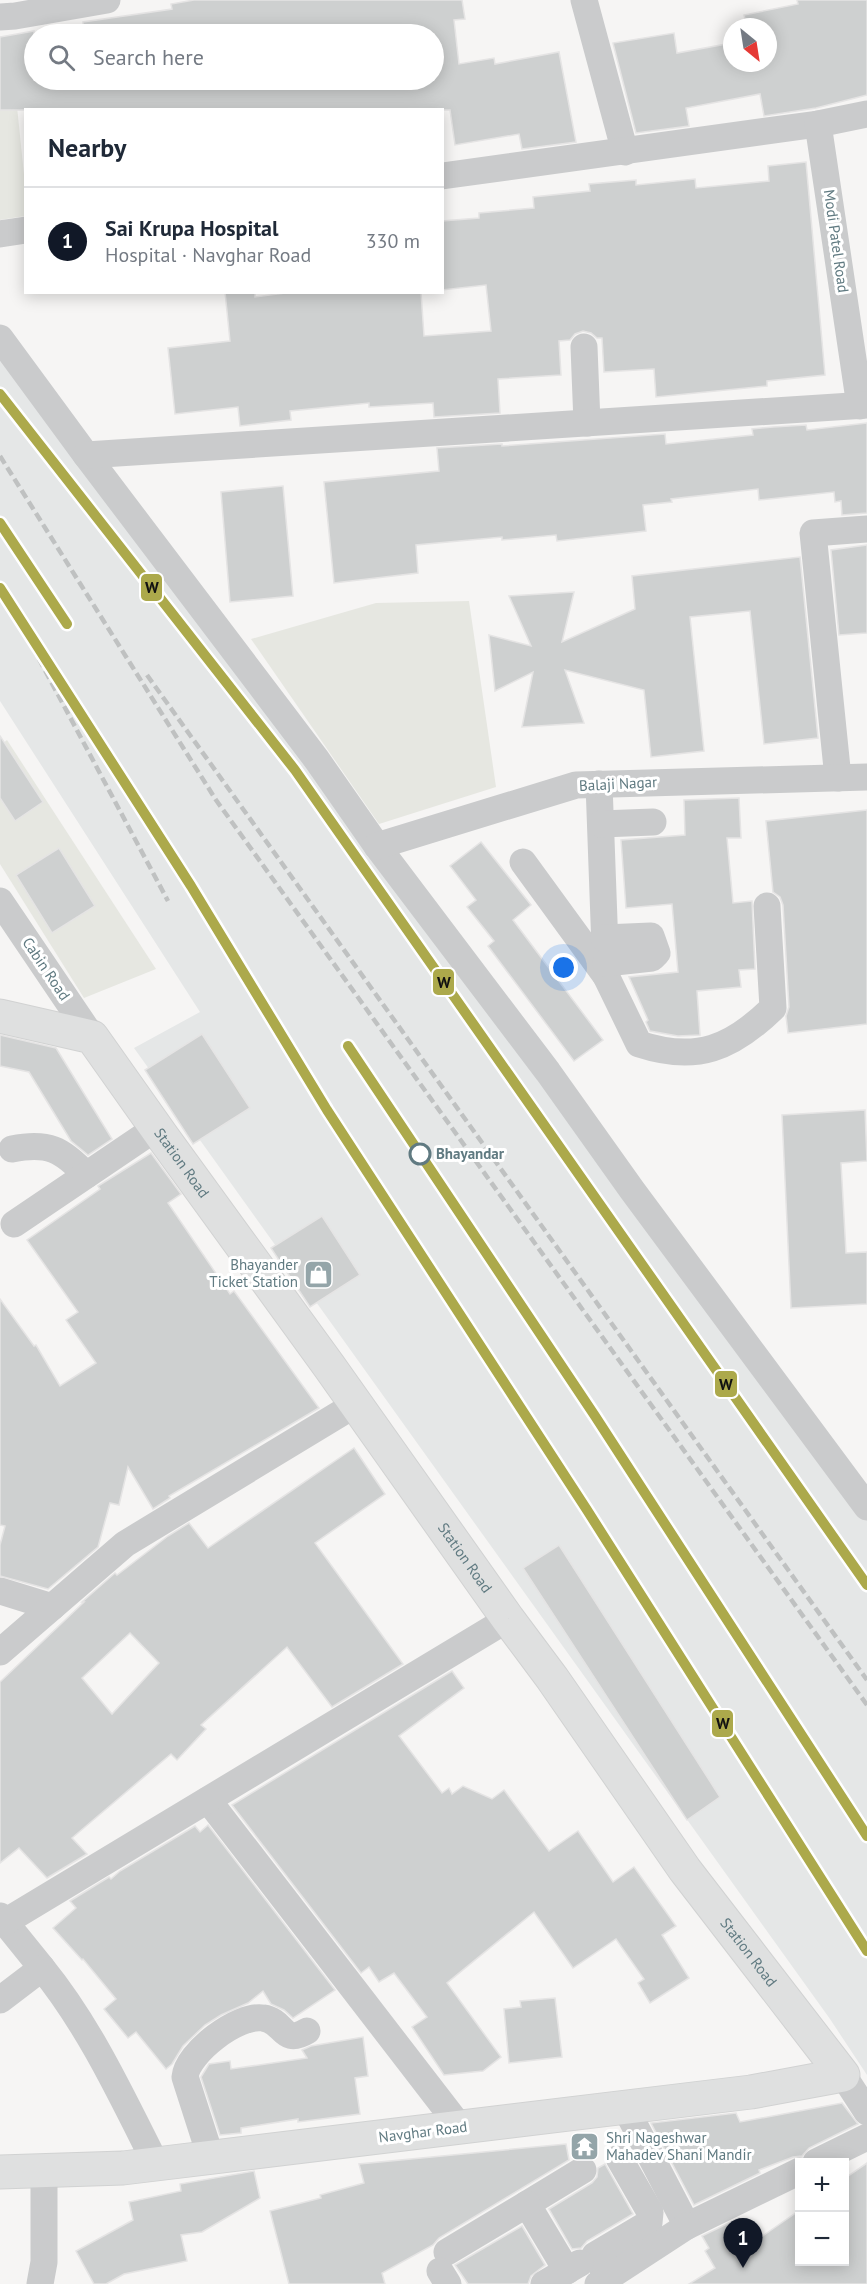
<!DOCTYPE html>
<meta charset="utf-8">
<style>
:root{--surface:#fff;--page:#f6f6f7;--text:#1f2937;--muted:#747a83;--line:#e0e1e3;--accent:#111827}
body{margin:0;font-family:"PT Sans",sans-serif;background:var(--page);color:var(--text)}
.controls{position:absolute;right:18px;bottom:18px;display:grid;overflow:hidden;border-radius:0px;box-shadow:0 3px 15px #0003}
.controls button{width:54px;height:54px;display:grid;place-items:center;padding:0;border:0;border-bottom:2px solid var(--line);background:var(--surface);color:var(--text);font:30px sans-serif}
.compass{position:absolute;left:723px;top:18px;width:54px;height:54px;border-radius:50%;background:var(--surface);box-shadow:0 3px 15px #0003;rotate:150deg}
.you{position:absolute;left:564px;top:968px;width:21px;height:21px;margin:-15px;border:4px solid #fff;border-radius:50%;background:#1a73e8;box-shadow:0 0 0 9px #1a73e833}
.badge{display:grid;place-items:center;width:39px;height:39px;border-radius:50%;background:var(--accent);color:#fff;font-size:20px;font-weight:700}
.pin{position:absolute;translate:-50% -50px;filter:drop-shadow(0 2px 3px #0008)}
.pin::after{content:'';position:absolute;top:32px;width:21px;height:18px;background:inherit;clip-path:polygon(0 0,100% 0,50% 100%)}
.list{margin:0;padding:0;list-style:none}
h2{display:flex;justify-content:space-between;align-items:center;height:78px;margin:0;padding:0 24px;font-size:26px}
h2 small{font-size:20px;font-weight:400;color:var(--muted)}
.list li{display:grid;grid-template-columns:39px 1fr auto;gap:18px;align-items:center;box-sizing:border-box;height:108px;padding:0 24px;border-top:2px solid var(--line)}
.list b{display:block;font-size:22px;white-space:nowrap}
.list p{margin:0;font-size:20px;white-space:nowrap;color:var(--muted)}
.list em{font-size:20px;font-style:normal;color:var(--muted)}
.icon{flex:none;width:33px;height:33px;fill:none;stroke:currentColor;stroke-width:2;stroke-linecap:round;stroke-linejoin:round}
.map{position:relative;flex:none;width:867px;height:2284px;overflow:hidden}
.search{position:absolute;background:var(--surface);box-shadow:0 3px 15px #0003;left:24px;top:24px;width:420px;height:66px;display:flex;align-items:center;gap:15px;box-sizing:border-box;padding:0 21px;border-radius:33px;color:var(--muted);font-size:22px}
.panel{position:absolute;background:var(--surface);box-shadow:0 3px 15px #0003;left:24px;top:108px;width:420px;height:186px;border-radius:0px}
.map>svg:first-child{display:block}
.built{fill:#e5e7e7}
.green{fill:#e6e7e1}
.building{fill:#ced0d0;stroke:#e5e4e4;stroke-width:1.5;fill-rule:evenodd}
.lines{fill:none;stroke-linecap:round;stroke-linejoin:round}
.secondary-casing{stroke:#d1d2d2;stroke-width:35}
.street{stroke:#cacbcc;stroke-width:27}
.secondary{stroke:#dfe0e0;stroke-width:33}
.rail{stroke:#bfc1c1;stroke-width:4.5;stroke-dasharray:9 4.5;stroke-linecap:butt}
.rail-1-casing{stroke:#fff;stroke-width:15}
.rail-1{stroke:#aca94b;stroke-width:10}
.stop-dot{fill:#fff;stroke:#607a81;stroke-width:3}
.labels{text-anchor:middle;stroke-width:6;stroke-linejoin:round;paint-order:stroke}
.street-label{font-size:15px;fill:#607a81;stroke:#fff}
.stop-label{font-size:15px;font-weight:bold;fill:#607a81;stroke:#fff;text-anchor:start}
.poi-label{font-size:15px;fill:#607a81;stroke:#fff;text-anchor:end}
.line-badge{stroke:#fff;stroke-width:2}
.pale-badge-label{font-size:16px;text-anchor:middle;font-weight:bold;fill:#111}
</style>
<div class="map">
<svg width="867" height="2284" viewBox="0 0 867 2284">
<rect width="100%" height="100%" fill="#f6f5f4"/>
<!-- built -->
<path class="built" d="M0,345L867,1501V2075L830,2019L134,1048L200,1012L0,701Z"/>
<!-- green -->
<g class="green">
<path d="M16,97L25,184V216L0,220V100Z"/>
<path d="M469,601L496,787L379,824L251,639L376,603Z"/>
<path d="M7,740L156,969L84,998L0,864V746Z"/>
</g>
<!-- building -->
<g class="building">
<path d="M194,0H462L465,19L454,20L459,64L494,58L495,64L559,52L576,142L522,149L519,134L455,145L450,110H0V37L34,31V80H434V34H83V22L172,9L171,4Z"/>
<path d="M797,0H867V95L816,108L764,116L760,94L686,108L689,126L636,133L613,43L674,33L677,53L732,43V63H768V27H747L744,15L798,4Z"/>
<path d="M806,162L825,375L767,381V386L656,397L654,369L604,372L602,338H597L591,333L583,331L575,334L570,340L559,341L561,375L498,379L500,413L434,417L433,403L369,407V403L290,411L291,420L240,426L238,407L175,414L168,348L230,341L225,292H255V297L293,292H421L424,336L491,331L486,285L442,290V221L479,218V213L534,208L533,197L590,191L589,184L636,180V185L695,179L696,188L769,181L768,166Z"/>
<path d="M867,423V513L842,515L841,501L835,502L834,492L759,500L758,489L671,499L672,502L643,505L646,531L557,541L556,535L502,540V537L416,545L418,573L334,583L324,482L439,471L437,448L502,444V446L665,434L666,444L753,435L752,429L773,427L806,425L807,430Z"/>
<path d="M283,486L293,596L230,602L221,492Z"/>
<path d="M867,545V633L839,635L831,550Z"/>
<path d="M800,557L818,738L764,744L750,611L690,617L704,751L651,757L644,690L565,670L584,723L522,727L533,672L495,691L489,635L531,646L509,596L574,592L562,642L635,609L632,576Z"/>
<path d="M0,736L43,802L15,821L0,798Z"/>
<path d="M739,798L741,838H727L733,903L752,901L755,969L739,970L741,987L697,991L700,1035L678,1036L650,1031L646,1022L648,1020L629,977L678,972L672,904L626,908L621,840L685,835L684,800Z"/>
<path d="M867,810V1024L788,1033L786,1016L789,1007L783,905L780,897L773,892L766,821Z"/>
<path d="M481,842L531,905L513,920L603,1040L574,1061L488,946L494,941L467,907L476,900L450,866Z"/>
<path d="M59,848L95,906L52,933L16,875Z"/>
<path d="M202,1034L250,1108L193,1144L145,1070Z"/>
<path d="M0,1035L56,1048L112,1139L88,1155L71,1141L29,1072L0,1066Z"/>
<path d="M865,1110L867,1161L841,1163L846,1253L867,1252V1304L791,1308L782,1115Z"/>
<path d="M151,1153L181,1194L168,1203L230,1294L234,1291L319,1408L169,1496L170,1498L153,1509L128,1467L119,1505L110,1503L98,1547L48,1589L0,1576V1545L5,1526L0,1525V1299L34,1346L36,1345L60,1386L96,1363L66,1320L78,1312L27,1240L100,1189L98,1186Z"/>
<path d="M322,1216L360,1275L310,1307L271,1248Z"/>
<path d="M354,1448L385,1494L315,1543L403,1664L332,1707L287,1647L201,1725L206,1729L177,1760L171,1754L72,1838L87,1854L47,1878L19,1848L0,1863V1682L84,1602H82L115,1573L117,1575L168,1536L189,1523L208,1548ZM130,1633L159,1663L112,1714L82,1678Z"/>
<path d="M559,1545L720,1797L687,1820L523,1568Z"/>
<path d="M452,1671L464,1688L399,1736L442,1793L449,1788L452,1794L463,1786L492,1799L504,1790L549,1851L578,1831L613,1882L634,1867L676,1926L662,1935L689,1978L650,2003L638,1983L644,1979L616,1939L573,1968L534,1912L447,1983L501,2057L483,2071L444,2075L412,2027L427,2017L394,1973L379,1982L369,1967L361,1973L232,1805Z"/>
<path d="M208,1825L335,1990L293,2018L284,2010L271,2004L263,1991L248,2003L221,2015L205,2025L183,2046L172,2064L166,2069L136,2032L128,2038L104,2009L116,1999L83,1959L82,1960L53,1928L76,1908L70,1901L109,1877L111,1879L120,1871L195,1826L200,1832Z"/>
<path d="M555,1998L562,2057L509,2063L504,2009L521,2007L520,2001Z"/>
<path d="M363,2037L368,2076L355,2078L360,2114L298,2122V2119L241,2128V2133L220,2135L201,2077L209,2064L230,2061L231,2069L307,2058L302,2050L311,2046Z"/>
<path d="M842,2103L858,2124L809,2148L802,2156L793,2157L759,2170L760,2173L694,2205L651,2123L736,2113L740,2122Z"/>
<path d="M566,2144L569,2160L439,2238L433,2245L382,2273L385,2284H289L270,2211L321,2198L320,2195L364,2183L359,2164Z"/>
<path d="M867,2163V2284H689L715,2268L705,2251L709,2248L702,2236L739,2218L754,2242L800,2210V2262H844V2179Z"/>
<path d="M605,2164L633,2214L587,2241L581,2248L572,2249L549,2209L592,2183L597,2177L598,2168Z"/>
<path d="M254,2171L260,2198L202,2232L181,2235L187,2261L124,2274L106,2284H94L76,2251L133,2220L129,2202L181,2191L180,2184Z"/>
<path d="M522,2226L545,2265L531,2276L528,2284H468L455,2265Z"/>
</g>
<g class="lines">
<defs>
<g id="secondary">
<path id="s1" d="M0,1016L92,1037L162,1136L329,1366L508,1619L552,1678L685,1870L843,2075L751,2092L123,2168L0,2172"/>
</g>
</defs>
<!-- secondary casing -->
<use href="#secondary" class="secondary-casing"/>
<!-- street -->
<g class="street">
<path d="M584,0L625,152"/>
<path d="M0,17L15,16L107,0"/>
<path d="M442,176L818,124"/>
<path d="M0,234L26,230"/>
<path d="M0,338L86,455L317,760L377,846L548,1072L632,1190L867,1507"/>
<path d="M584,347L587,423"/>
<path d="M860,406L818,124L867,114"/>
<path d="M86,455L867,405"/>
<path d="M838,778L813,533L867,529"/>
<path d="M599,784L606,976"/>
<path d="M601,824L653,822"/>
<path d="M377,846L576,785L867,777"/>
<path d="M523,862L606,976L639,1044C697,1063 732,1048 773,1008L767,906"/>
<path d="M0,901L92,1037"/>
<path d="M604,938L651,936L657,953L652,958L606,963"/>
<path d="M12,1149C48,1142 62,1149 86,1175"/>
<path d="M14,1224L156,1128"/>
<path d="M0,1591L52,1607"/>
<path d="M0,1652L125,1544L356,1404"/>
<path d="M208,1800L460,2127"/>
<path d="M0,1916L42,1968L0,2000"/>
<path d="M5,1922L508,1619"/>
<path d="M42,1968C90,2027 122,2097 156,2164"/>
<path d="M843,2075L867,2112"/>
<path d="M625,2107L687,2226L800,2171"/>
<path d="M211,2158L185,2077C187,2053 238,2014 263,2018C285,2021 282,2046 307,2031"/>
<path d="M816,2162L867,2137"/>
<path d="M527,2204L583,2170"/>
<path d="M447,2252L527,2204L567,2271"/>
<path d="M440,2271L448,2284"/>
<path d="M608,2277L595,2255L649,2223L650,2212L619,2158"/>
<path d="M40,2284L44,2262V2171"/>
<path d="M544,2284L580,2263"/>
<path d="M598,2284L687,2226"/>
</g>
<!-- secondary -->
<use href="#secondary" class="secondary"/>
<!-- rail -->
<g class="rail">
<path d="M0,456L216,800L867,1705"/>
<path d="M7,599L168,901"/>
<path d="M147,675L867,1680"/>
</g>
<defs>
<g id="rail-1">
<path d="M0,394L295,770L867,1585"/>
<path d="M0,523L67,624"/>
<path d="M0,588L191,886L327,1110L587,1510L867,1951"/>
<path d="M348,1046L595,1416L867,1836"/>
</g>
</defs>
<!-- rail-1 casing -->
<use href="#rail-1" class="rail-1-casing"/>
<!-- rail-1 -->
<use href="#rail-1" class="rail-1"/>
</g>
<!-- icons -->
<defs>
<symbol id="shop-square" viewBox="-11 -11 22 22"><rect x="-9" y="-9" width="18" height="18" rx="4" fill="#94a5a9" stroke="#fff"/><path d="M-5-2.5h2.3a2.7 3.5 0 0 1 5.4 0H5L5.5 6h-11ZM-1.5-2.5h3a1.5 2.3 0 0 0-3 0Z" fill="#fff"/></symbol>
<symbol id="temple-square" viewBox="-11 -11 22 22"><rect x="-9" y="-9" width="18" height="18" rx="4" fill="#94a5a9" stroke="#fff"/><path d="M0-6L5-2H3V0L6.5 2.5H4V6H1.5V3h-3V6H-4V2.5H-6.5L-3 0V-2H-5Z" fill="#fff"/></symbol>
</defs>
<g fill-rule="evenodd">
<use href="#shop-square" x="302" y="1258" width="33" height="33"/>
<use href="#temple-square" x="568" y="2130" width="33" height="33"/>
</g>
<!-- markers -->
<circle class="stop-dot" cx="420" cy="1154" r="10"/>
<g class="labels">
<!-- street labels -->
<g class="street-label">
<text transform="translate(836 241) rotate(82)" y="5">Modi Patel Road</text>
<text transform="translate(618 784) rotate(-3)" y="5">Balaji Nagar</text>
<text transform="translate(46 969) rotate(56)" y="5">Cabin Road</text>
<text dy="5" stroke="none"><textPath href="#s1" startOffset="249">Station Road</textPath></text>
<text dy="5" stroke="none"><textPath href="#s1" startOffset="735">Station Road</textPath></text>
<text dy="5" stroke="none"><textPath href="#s1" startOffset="1221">Station Road</textPath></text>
<text transform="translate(423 2132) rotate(-7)" y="5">Navghar Road</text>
</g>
<!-- stop labels -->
<g class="stop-label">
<text x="436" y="1159">Bhayandar</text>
</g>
<!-- poi labels -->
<g class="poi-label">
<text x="298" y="1270">Bhayander<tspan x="298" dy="17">Ticket Station</tspan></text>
<text x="606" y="2143" text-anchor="start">Shri Nageshwar<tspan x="606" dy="17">Mahadev Shani Mandir</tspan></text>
</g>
</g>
<g class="line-badge">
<rect x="140" y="573" width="23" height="29" rx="6" fill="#aca94b"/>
<rect x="432" y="968" width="23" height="28" rx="6" fill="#aca94b"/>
<rect x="714" y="1370" width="24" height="28" rx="6" fill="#aca94b"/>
<rect x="711" y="1709" width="23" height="29" rx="6" fill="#aca94b"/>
</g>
<g class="pale-badge-label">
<text x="152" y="593">W</text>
<text x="444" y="988">W</text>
<text x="726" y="1390">W</text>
<text x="723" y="1729">W</text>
</g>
</svg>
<div class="controls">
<button>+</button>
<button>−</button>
</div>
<svg class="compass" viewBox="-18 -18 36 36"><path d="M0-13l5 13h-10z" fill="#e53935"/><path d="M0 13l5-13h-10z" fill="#747a83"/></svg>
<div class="you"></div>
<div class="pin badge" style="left:743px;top:2268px">1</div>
<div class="search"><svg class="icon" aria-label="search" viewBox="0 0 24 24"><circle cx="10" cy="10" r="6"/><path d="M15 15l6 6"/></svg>Search here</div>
<section class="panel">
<h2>Nearby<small></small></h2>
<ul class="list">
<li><span class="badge">1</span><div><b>Sai Krupa Hospital</b><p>Hospital · Navghar Road</p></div><em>330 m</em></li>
</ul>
</section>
</div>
